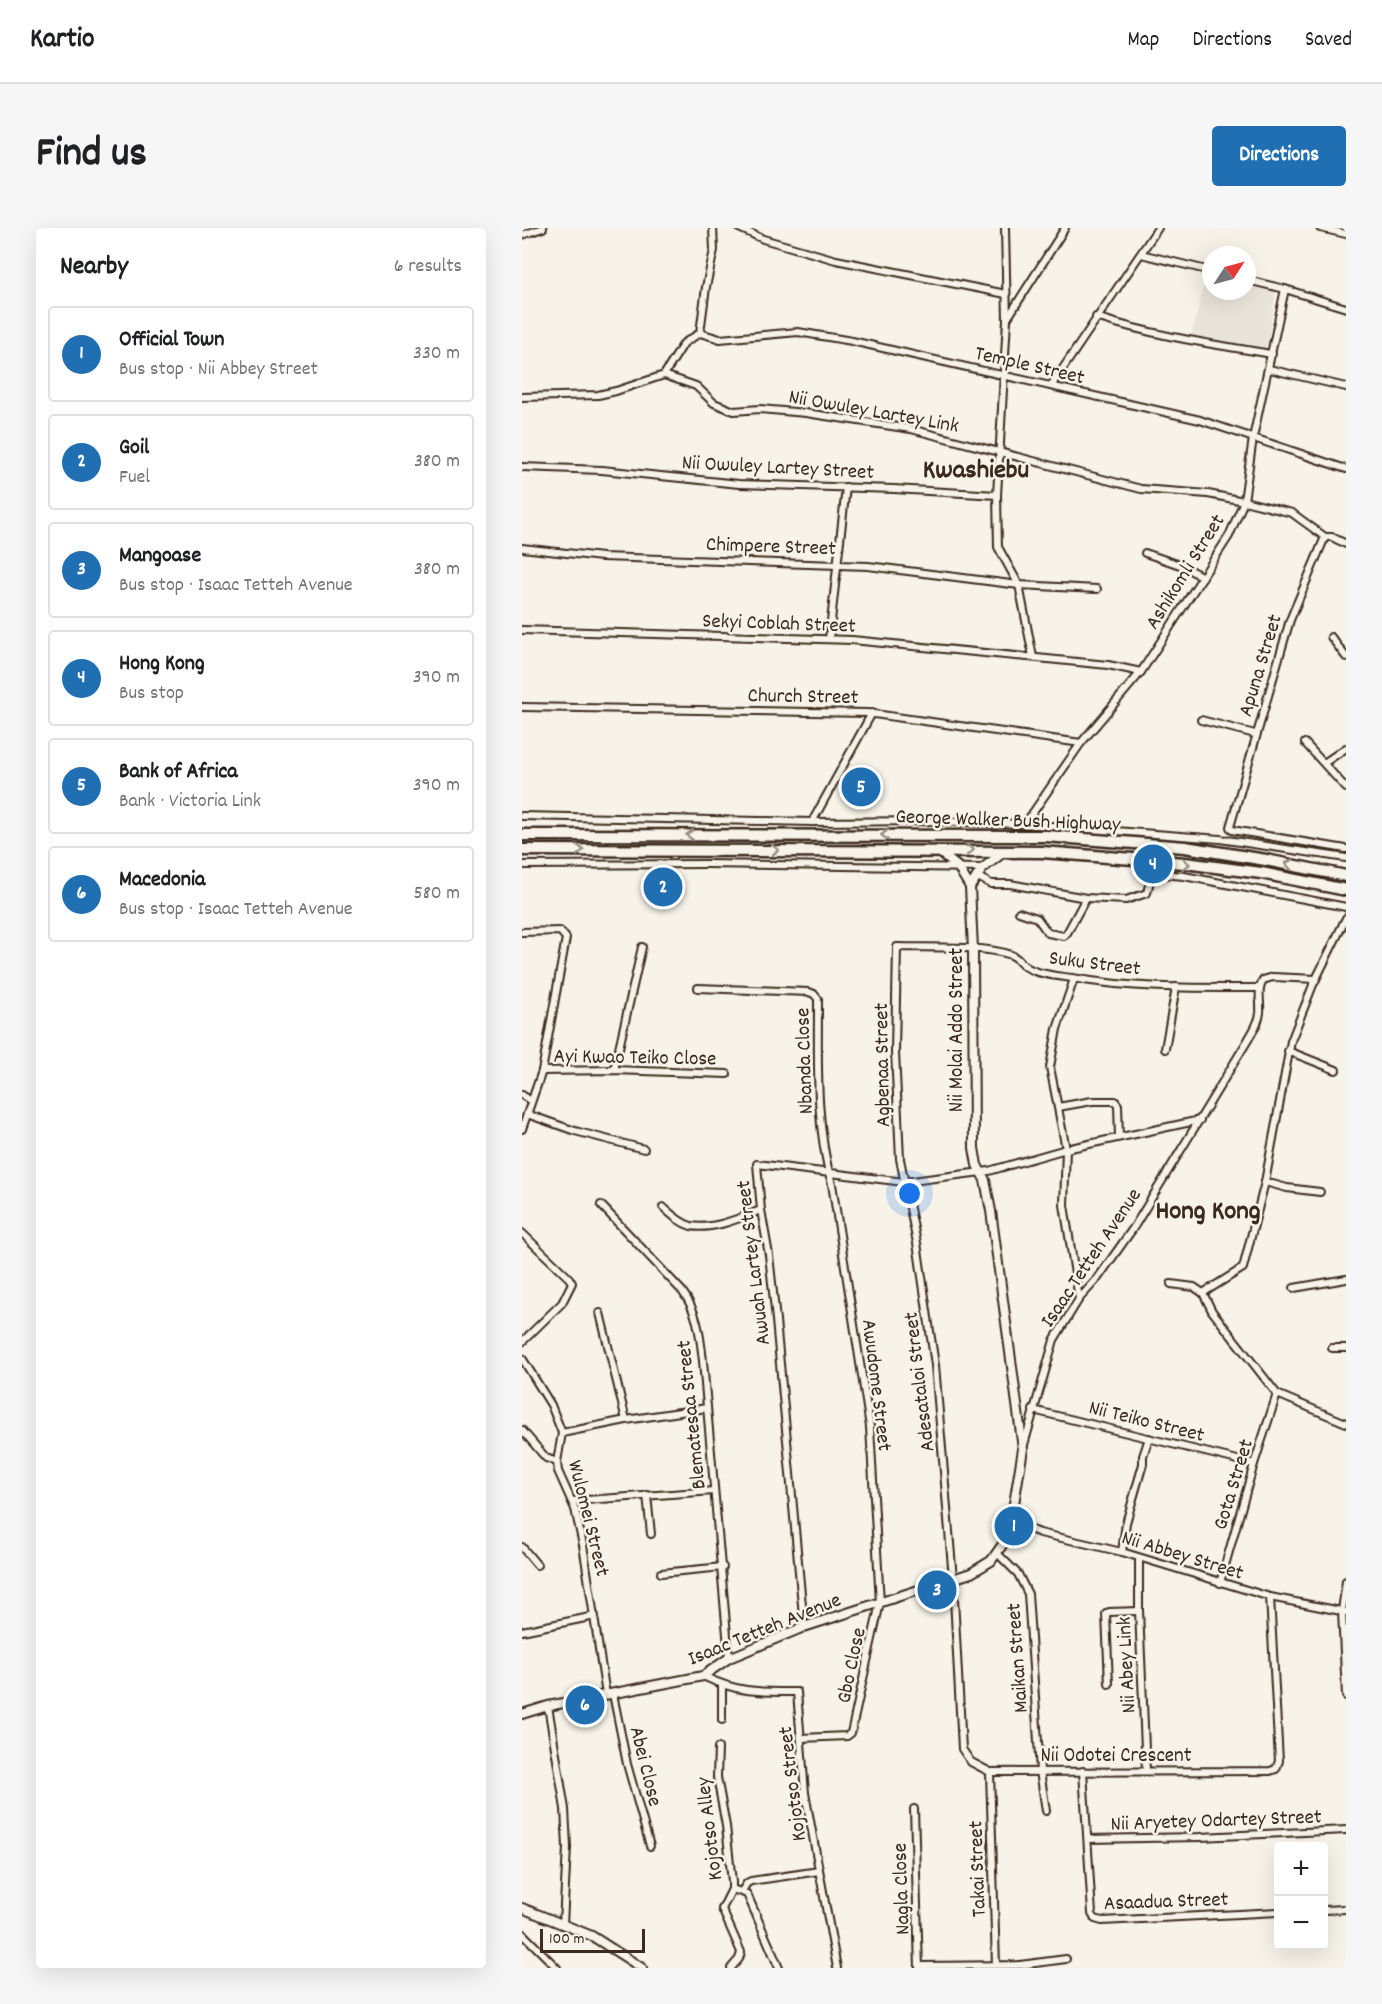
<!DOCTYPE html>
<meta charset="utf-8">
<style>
:root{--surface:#fff;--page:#f6f6f6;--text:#202124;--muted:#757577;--line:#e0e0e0;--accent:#1f6fb2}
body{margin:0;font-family:Dekko,sans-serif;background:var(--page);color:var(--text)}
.controls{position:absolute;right:18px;bottom:18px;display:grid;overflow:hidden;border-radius:6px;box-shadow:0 6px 24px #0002}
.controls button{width:54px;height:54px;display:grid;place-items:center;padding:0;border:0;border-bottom:2px solid var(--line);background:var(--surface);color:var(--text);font:30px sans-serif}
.compass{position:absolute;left:680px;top:18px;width:54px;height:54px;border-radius:50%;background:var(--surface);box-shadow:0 6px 24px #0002;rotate:54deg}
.scale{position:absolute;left:18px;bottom:15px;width:105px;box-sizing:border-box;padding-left:6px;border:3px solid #3b2a1e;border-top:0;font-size:16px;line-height:21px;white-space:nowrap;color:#3b2a1e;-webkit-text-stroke:4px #f7f3e8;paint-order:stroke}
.you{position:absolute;left:388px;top:966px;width:21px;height:21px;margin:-15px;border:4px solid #fff;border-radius:50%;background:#1a73e8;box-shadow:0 0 0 9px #1a73e833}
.badge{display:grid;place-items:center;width:39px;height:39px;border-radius:50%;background:var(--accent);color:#fff;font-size:20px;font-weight:700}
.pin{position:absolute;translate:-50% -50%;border:3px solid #fff;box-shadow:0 2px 6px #0006}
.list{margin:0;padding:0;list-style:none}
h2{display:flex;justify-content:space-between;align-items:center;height:78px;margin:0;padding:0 24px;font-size:26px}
h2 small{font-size:20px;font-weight:400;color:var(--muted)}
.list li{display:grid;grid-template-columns:39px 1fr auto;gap:18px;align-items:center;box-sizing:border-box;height:96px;margin:0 12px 12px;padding:0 12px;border:2px solid var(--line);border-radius:6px}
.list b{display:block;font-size:22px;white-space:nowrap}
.list p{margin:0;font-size:20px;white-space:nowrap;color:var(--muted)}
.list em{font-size:20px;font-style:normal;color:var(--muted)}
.map{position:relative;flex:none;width:824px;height:1740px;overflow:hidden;border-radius:6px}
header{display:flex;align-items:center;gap:36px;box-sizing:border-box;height:84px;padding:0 30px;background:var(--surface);border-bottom:2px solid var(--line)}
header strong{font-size:28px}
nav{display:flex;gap:33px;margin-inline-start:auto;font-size:21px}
.intro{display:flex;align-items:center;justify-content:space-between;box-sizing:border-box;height:144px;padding:0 36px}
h1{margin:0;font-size:42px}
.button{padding:15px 27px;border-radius:6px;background:var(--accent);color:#fff;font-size:21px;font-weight:700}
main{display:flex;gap:36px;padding:0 36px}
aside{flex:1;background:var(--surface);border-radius:6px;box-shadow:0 6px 24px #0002}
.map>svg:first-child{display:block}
.built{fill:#e9e4d9}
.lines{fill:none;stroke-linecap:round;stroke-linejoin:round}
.minor-casing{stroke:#3b2a1e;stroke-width:10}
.tertiary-casing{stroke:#3b2a1e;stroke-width:12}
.trunk-casing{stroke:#3b2a1e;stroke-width:15}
.minor{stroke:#f7f3e8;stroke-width:6}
.tertiary{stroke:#f7f3e8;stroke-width:8}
.trunk{stroke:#f7f3e8;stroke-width:10}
.oneway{stroke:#998e83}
.labels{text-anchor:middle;stroke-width:5;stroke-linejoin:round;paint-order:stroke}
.street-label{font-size:21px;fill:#3b2a1e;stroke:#f7f3e8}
.district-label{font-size:27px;font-weight:bold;fill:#3b2a1e;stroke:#f7f3e8}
</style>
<header>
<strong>Kartio</strong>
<nav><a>Map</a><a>Directions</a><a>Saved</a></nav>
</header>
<div class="intro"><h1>Find us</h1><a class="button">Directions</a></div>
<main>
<aside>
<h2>Nearby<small>6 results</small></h2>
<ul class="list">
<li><span class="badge">1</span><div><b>Official Town</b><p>Bus stop · Nii Abbey Street</p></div><em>330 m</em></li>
<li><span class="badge">2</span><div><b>Goil</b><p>Fuel</p></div><em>380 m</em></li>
<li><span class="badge">3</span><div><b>Mangoase</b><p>Bus stop · Isaac Tetteh Avenue</p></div><em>380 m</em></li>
<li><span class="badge">4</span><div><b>Hong Kong</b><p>Bus stop</p></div><em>390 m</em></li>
<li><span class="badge">5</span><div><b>Bank of Africa</b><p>Bank · Victoria Link</p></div><em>390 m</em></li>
<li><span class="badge">6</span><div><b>Macedonia</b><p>Bus stop · Isaac Tetteh Avenue</p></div><em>580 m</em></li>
</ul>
</aside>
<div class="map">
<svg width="824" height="1740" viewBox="0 0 824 1740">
<rect width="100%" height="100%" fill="#f7f3e8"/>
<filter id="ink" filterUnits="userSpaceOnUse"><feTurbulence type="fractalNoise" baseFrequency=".0167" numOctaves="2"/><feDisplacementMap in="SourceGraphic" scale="12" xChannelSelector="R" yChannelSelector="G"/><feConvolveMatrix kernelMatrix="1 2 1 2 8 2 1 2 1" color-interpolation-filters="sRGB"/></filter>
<g filter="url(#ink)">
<!-- built -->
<path class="built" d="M684,47L689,48V63H725V56L754,62L745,121L669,110Z"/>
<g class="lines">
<defs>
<g id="minor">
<path d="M217,0L241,11L314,32L484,66"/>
<path d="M483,0L485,92L475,267L476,319L497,357L511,429"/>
<path d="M798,0L824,6"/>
<path d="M0,7L21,0"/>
<path d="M619,26L689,43"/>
<path d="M725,52L763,61"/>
<path d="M574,89C632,108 690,116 750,126"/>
<path d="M485,91L543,0"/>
<path d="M178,105L198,111L276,104L330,113L678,192L824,241"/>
<path d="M747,141L824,159"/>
<path d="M142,147L174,158L192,175L212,183L238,181L284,185L389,201L619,261L686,266L722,273L770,285L803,309"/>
<path d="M529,158L636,0"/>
<path d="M0,169L76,167L94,163L142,147L162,115L178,105L184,59L192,22L191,0"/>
<path d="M0,239L80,242L217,256L372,261L475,267"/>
<path d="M803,309L768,392L708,599L710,602L824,621"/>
<path d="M803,309H810L824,316"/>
<path d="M0,320L80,329L346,338L497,357L575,361"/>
<path d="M623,325L658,337L681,349"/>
<path d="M0,402L330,412L586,437L619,444"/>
<path d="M809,409L824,429"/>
<path d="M307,411L324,259"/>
<path d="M0,479L345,485L559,515"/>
<path d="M679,492L733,506"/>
<path d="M783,515L824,560"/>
<path d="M802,535L824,520"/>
<path d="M0,588L290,594L405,593L503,596L698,611L824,630"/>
<path d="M290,594L350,485"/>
<path d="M503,596L559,515L619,444L707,308L722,273L731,210L763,61L824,80"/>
<path d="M0,637L185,636L461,640"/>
<path d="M454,648L469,656H488L564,670L604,672L625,665L630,645L662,648L824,679"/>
<path d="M497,684L515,690L526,705L542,708L545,705L564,670"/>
<path d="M0,704L38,703L44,710L20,843L0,901"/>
<path d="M552,751L535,801L528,839L544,921L542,977L557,1071"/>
<path d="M176,760L287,764L292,766L296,771C296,832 293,897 310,956L348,1199L358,1375L329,1505L325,1508L279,1510"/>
<path d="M737,760C675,760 612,761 550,750C537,748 518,747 506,740C499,737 497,730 489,727C460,717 407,720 375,719L373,824L378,931L395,1015L413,1137L431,1351L440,1521L449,1534L468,1544L748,1543L754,1541L757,1533L748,1369"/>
<path d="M643,821L654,759"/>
<path d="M766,823L814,842"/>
<path d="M92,842L120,719"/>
<path d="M20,843L92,842L205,846"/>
<path d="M0,867L9,873"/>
<path d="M536,879L570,873H593L596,877L597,909"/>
<path d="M5,886L53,903L122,921"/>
<path d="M743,954L765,960L798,964"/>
<path d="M79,977L160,1063C176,1084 178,1107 181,1133L207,1430"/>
<path d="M141,979C149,986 158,995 169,998C191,1002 218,990 239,982"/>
<path d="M0,1005L47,1050L50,1055L40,1075L0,1114"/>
<path d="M649,1056L672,1059L681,1065"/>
<path d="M772,1060L824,1051"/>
<path d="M681,1065L721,1040L743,954L769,813L791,757L824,690"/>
<path d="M681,1065L690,1083L755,1166L824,1195"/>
<path d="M78,1085L104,1192"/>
<path d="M810,1120H824"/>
<path d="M0,1130L29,1177L40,1205L35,1234L36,1243L53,1281L61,1317L84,1467"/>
<path d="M511,1182L732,1236"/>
<path d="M0,1202L24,1230L35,1234"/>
<path d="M40,1205L104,1192L185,1180"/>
<path d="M502,1217L532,1112L557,1071L576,1050L612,999L726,812C731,803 737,795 738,785C739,772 735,763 741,752L751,749L794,751"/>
<path d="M125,1267L129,1306"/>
<path d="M50,1273L192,1263"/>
<path d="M489,1294L518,1305L600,1324L748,1369L824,1384"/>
<path d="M0,1319L15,1337"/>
<path d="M600,1324L604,1295L621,1236V1228L627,1210"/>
<path d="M476,1326L496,1346L506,1366L518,1543L524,1583"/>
<path d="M617,1330V1383L624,1543"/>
<path d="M139,1345L201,1339"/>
<path d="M824,1353L820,1383L824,1468"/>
<path d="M698,1355L732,1236L755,1166"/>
<path d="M282,1399L254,1092L247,1027L239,982L235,936L382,954L467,943L544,921L678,892"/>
<path d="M0,1403L73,1388"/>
<path d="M181,1448C216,1465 237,1464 275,1464L283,1565L315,1740"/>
<path d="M587,1456L584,1386L587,1384L617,1383"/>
<path d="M200,1457V1492"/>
<path d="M91,1466L105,1536L128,1618"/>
<path d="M26,1478L43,1581L45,1619L41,1696"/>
<path d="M196,1520L195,1549L204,1598L210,1654V1661L200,1681L219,1724L217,1731L209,1740"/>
<path d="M561,1543L570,1686L573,1691L580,1693L756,1684"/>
<path d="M468,1544L474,1737"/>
<path d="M392,1581L397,1740"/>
<path d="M566,1611L678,1609L824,1602"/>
<path d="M210,1661L225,1666L257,1740"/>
<path d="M220,1663L225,1655L229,1653L297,1643"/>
<path d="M802,1682L824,1681"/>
<path d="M0,1705L35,1740"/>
<path d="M397,1738L498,1737L544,1731"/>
</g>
<g id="tertiary">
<path d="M448,659L461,640L482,624"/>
<path d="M0,1486L26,1478L181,1448L207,1430L282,1399L449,1345L469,1333L481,1316L489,1294L501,1221L469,983L463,952L455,937L452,920L451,721L448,659L436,639L416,623"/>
<path d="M0,1680L70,1708L120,1740"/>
</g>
<g id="trunk">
<path d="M0,607L524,608L663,619L744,632L824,648"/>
<path d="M0,622L520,624L663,635L739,645L824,662"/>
</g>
</defs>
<!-- minor casing -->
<use href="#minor" class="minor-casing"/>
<!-- tertiary casing -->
<use href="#tertiary" class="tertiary-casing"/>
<!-- trunk casing -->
<use href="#trunk" class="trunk-casing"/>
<!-- minor -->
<use href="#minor" class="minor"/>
<!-- tertiary -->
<use href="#tertiary" class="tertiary"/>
<!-- trunk -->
<use href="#trunk" class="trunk"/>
</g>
<!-- one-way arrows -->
<defs><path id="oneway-chevron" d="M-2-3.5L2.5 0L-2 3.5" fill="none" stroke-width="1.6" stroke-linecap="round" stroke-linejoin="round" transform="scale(1.5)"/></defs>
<g class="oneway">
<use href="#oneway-chevron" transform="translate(168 607) rotate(180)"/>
<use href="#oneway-chevron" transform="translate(363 607) rotate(180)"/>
<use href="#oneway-chevron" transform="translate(58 622) rotate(-1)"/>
<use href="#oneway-chevron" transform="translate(253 622)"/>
<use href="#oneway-chevron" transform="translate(448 622)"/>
<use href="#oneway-chevron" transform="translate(664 636) rotate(6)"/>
<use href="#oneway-chevron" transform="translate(767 636) rotate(-169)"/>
</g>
</g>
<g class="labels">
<!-- street labels -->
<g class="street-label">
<text transform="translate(508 136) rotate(13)" y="7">Temple Street</text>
<text transform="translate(352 182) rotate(10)" y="7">Nii Owuley Lartey Link</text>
<text transform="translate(256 238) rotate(3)" y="7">Nii Owuley Lartey Street</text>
<text transform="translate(249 317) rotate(2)" y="7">Chimpere Street</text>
<text transform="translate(662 343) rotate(-58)" y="7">Ashikomli Street</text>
<text transform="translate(257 394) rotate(2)" y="7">Sekyi Coblah Street</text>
<text transform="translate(737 437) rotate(-73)" y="7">Apuna Street</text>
<text transform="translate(281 467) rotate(1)" y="7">Church Street</text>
<text transform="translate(486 591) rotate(2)" y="7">George Walker Bush Highway</text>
<text transform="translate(573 734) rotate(7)" y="7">Suku Street</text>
<text transform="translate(433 802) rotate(-90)" y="7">Nii Molai Addo Street</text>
<text transform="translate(113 828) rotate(1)" y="7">Ayi Kwao Teiko Close</text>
<text transform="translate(281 833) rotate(-92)" y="7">Nbanda Close</text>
<text transform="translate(359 837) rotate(-91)" y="7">Agbenaa Street</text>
<text transform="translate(568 1029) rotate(-56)" y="7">Isaac Tetteh Avenue</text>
<text transform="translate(230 1035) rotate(-97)" y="7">Awuah Lartey Street</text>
<text transform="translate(396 1154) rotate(-97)" y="7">Adesataloi Street</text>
<text transform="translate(356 1157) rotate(83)" y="7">Awudome Street</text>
<text transform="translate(168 1187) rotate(-96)" y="7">Blematesaa Street</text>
<text transform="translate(625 1192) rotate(14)" y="7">Nii Teiko Street</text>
<text transform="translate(710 1256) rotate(-73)" y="7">Gota Street</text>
<text transform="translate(68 1290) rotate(76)" y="7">Wulomei Street</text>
<text transform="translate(661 1326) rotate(17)" y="7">Nii Abbey Street</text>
<text transform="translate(242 1400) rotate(-22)" y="7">Isaac Tetteh Avenue</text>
<text transform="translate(494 1430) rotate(-94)" y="7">Maikan Street</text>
<text transform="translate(328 1437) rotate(-78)" y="7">Gbo Close</text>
<text transform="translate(603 1437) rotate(-93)" y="7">Nii Abey Link</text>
<text x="594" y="1533">Nii Odotei Crescent</text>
<text transform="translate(125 1538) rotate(76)" y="7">Abei Close</text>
<text transform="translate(269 1556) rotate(-97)" y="7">Kojotso Street</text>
<text transform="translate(694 1591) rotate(-2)" y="7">Nii Aryetey Odartey Street</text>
<text transform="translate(186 1601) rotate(-97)" y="7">Kojotso Alley</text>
<text transform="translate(454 1641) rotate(-92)" y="7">Takai Street</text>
<text transform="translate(378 1661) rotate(-92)" y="7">Nagla Close</text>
<text transform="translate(644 1672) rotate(-2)" y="7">Asaadua Street</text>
</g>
<!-- district labels -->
<g class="district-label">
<text x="454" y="249">Kwashiebu</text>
<text x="686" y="990">Hong Kong</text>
</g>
</g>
</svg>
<div class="controls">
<button>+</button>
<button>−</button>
</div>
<svg class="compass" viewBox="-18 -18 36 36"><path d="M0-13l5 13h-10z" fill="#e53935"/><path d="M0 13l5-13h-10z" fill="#757577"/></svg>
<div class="scale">100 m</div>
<div class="you"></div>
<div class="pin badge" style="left:492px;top:1298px">1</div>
<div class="pin badge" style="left:141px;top:659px">2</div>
<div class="pin badge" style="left:415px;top:1362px">3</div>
<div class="pin badge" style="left:631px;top:636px">4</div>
<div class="pin badge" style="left:339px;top:559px">5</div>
<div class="pin badge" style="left:63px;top:1477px">6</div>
</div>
</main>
